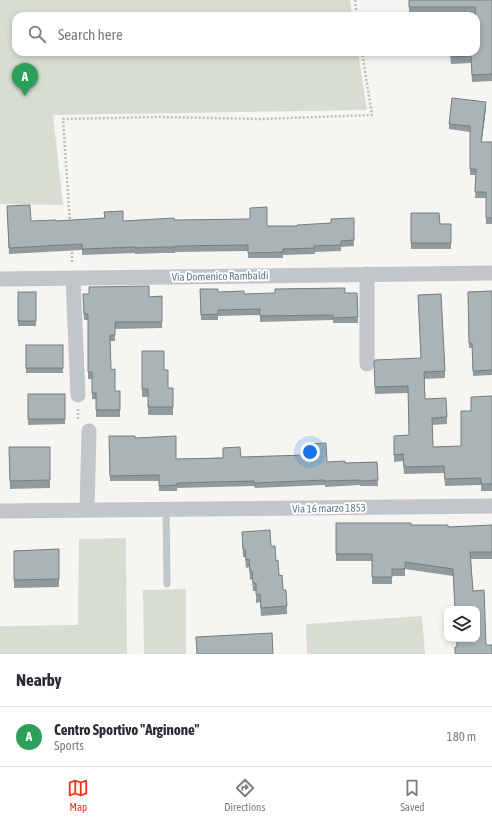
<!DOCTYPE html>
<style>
:root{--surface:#fff;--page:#f7f7f7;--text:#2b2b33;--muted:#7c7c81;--line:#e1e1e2;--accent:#ee3519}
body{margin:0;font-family:"Asap Condensed",sans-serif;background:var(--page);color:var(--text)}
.controls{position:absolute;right:12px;bottom:12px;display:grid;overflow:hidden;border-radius:8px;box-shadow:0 2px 6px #0003}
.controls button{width:36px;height:36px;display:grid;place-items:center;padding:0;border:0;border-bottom:1px solid var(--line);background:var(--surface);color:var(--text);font:20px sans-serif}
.you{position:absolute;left:310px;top:452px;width:14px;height:14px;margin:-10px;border:3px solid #fff;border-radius:50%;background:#1a73e8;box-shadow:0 0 0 6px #1a73e833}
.badge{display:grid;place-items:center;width:26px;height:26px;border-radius:50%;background:var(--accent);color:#fff;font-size:13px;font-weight:700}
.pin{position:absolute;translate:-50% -33px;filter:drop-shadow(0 1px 2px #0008)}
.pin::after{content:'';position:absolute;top:21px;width:14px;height:12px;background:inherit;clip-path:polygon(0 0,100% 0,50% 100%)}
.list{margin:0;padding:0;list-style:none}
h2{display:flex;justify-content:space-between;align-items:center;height:52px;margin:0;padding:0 16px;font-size:17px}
h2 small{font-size:13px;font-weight:400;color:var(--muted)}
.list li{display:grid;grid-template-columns:26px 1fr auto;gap:12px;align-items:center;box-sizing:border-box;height:60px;padding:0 16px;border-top:1px solid var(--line)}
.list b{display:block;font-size:15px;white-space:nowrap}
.list p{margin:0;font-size:13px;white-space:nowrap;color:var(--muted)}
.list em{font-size:13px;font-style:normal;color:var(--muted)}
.icon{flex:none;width:22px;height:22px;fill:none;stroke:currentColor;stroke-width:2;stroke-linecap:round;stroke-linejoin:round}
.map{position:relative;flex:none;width:492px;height:654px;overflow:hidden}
.search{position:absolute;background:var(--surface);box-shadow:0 2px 6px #0003;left:12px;right:12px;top:12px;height:44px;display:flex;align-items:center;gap:10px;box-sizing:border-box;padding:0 14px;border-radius:12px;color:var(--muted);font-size:15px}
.sheet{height:112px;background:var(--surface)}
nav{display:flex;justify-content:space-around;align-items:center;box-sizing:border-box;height:56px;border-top:1px solid var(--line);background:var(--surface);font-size:11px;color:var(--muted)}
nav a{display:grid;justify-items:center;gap:2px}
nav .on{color:var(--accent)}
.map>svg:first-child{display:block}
.green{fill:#d7ddd2}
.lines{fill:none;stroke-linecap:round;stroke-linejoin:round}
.path{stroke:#babec0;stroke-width:2.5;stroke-dasharray:2 2;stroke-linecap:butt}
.service{stroke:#c0c6c9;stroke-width:7}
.minor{stroke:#c0c6c9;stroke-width:15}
.wall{fill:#919b9d}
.shaded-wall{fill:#767e80}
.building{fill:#a9b4b7;stroke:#767e80}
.labels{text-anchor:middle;stroke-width:4;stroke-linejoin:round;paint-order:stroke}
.street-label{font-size:11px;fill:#627985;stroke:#fff}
</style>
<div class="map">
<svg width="492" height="654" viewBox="0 0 492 654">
<rect width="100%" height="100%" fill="#f6f5f1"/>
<!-- green -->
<g class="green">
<path d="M0,0H350L352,16H16V52H358L367,110L53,115L63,205L0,204Z"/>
<path d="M126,538L127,654H0V626L78,625L79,539Z"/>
<path d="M186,589V654H144L143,590Z"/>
<path d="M422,616L425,654H307L306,624Z"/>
</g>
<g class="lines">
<!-- path -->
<g class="path">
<path d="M355,0L357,16"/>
<path d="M70,223L63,119L160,117L261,119L372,115L362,52"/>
<path d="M72,248V263"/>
<path d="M78,409V420"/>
</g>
<!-- service -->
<path class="service" d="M166,509L167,584"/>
<!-- minor -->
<g class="minor">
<path d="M367,274V364"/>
<path d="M73,278L78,395"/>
<path d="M0,279L492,273"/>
<path d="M87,510L89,431"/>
<path d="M0,511L492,506"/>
</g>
</g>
<!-- wall -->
<g class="wall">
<path d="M409,0H492V81L472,82L471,63L451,64L450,52L476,35V16H475V14H409Z"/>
<path d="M486,108L481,142H492V224H486V198H475L476,175H470V132L449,129V124Z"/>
<path d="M7,212L31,221H56L104,218V212L123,221L174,220L267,226H297L331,223L354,218V246L341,247V251L315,252V254L283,255V258H248V251L175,252V253H162L135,254V253L82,255V250L9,254Z"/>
<path d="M411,213L440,224H451V249H411Z"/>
<path d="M200,289L218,292L244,294L357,293L358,323H333V320L260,322V315L218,316V320H201Z"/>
<path d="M492,291V375L473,376L472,348H469L468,292Z"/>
<rect x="18" y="292" width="18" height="34"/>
<path d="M418,295L445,371V378L424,379L425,399L447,417V424L432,425L433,447L461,446L471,411L492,396V491H481V485L445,486L444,473L404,474L403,461L394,462V436L409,435L408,393L375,394L374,369L421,358Z"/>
<path d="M162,296V328L115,329V341H110L111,370L115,391H120V417H96V399H92V379H88V320H84L83,300Z"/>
<rect x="26" y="345" width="37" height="28"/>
<path d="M142,351L164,370L168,388H173V415H148V397H142Z"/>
<path d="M28,394H65V424L28,425Z"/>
<path d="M109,436L135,438L176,459L241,457L327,462L345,463L377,462L378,486H360V485L325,487V485L255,488L254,486L177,488V491H159V481H110Z"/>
<path d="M9,447H50V488L10,489Z"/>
<path d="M336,523L411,525L448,527L492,525V559H471L473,591L486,645L492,654H455V647H457L456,639H477V609H455L453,576L405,569V576H392V584H372V561H336Z"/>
<path d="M242,532L271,546L276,561L283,590L287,606V614L261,616L260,602L256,603V591H253L252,579L250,580L249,567L246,568L245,557H243Z"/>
<path d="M59,549V587L14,588V551Z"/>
</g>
<!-- shaded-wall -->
<path class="shaded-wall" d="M486,102V108L481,148V142Z"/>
<!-- building -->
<g class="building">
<path d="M409,0H492V74L472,75L471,56L451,57L450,52H476V35H477L475,7H409Z"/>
<path d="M452,98L486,102L481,142H492V218H486V192H475L476,169H470V126L449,124Z"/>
<path d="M30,205L31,221L56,220V221L105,218L104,212L123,211V221L174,218V220L250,219V208L267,207V226H297V225L331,223V219L354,218V240L341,241V245L314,246L315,248L283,249V252L248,253V245L175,246V247H162L135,248V247L82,249V244L9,248L7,206Z"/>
<path d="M411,213H439L440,224H451V243H411Z"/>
<path d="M149,286V297L162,296V322H115V335H110L111,370L115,369V391H120V410H96V393H92V372H88V314H84L83,294H89V287Z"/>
<path d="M345,288V293H357L358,317L333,318V315L260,316V309L218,310V314L201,315L200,289H218V292L244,291V294L275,293V289Z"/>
<path d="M492,291V370L473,371L472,343H469L468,292Z"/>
<rect x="18" y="292" width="18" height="29"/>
<path d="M441,294L445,371L424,372L425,399L446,398L447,417L432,418L433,447L461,446V411H471V397L492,396V484H481V478L445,479L444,466L404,467L403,454L394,455V436L409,435L408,386L375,387L374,362L375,360L421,358L418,295Z"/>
<rect x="26" y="345" width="37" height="23"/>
<path d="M142,351H164V370H168V388H173V407H148V389H142Z"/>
<rect x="28" y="394" width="37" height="25"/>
<path d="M109,436H135V438L176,436V459L223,458V448L240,447L241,457L306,455V444L326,443L327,462L345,461V463L377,462L378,480L360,481V480L325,481V480L255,483L254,481L177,483V485L159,486V475L110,476Z"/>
<path d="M9,447H50V480L10,481Z"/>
<path d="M336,523H411V525H448V527L492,525V552H470L473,591L484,590L486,645H492V654H455V647H457V639H477V609H455L453,569L405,562V569H392V577H372V554H336Z"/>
<path d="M270,530L271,546H275L276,561L278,560L279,576L282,575L283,590H286L287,606L261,608L260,594L256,595V583H253L252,571H250L249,559L246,560L245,549H243L242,532Z"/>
<path d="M59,549V579L14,580V551Z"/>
<path d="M272,633L273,654H197L196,637Z"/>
</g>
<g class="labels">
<!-- street labels -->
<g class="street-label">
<text transform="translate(220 276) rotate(-1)" y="4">Via Domenico Rambaldi</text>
<text transform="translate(329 508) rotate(-1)" y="4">Via 16 marzo 1853</text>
</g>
</g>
</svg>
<div class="controls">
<button><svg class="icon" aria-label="layers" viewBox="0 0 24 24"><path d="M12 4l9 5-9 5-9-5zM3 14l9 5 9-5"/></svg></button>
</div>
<div class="you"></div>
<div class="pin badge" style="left:25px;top:96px;background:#2e9e5b">A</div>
<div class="search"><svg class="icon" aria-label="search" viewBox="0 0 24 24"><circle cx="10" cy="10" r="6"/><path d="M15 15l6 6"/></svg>Search here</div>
</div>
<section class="sheet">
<h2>Nearby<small></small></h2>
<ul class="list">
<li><span class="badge" style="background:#2e9e5b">A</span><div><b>Centro Sportivo &quot;Arginone&quot;</b><p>Sports</p></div><em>180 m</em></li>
</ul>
</section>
<nav>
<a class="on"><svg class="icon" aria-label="map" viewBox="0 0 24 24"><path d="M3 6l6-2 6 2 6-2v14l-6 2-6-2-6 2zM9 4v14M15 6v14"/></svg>Map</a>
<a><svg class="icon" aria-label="directions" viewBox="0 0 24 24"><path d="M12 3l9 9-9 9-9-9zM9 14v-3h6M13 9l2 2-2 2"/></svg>Directions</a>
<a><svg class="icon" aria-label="saved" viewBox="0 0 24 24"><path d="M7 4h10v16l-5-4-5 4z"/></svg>Saved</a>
</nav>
